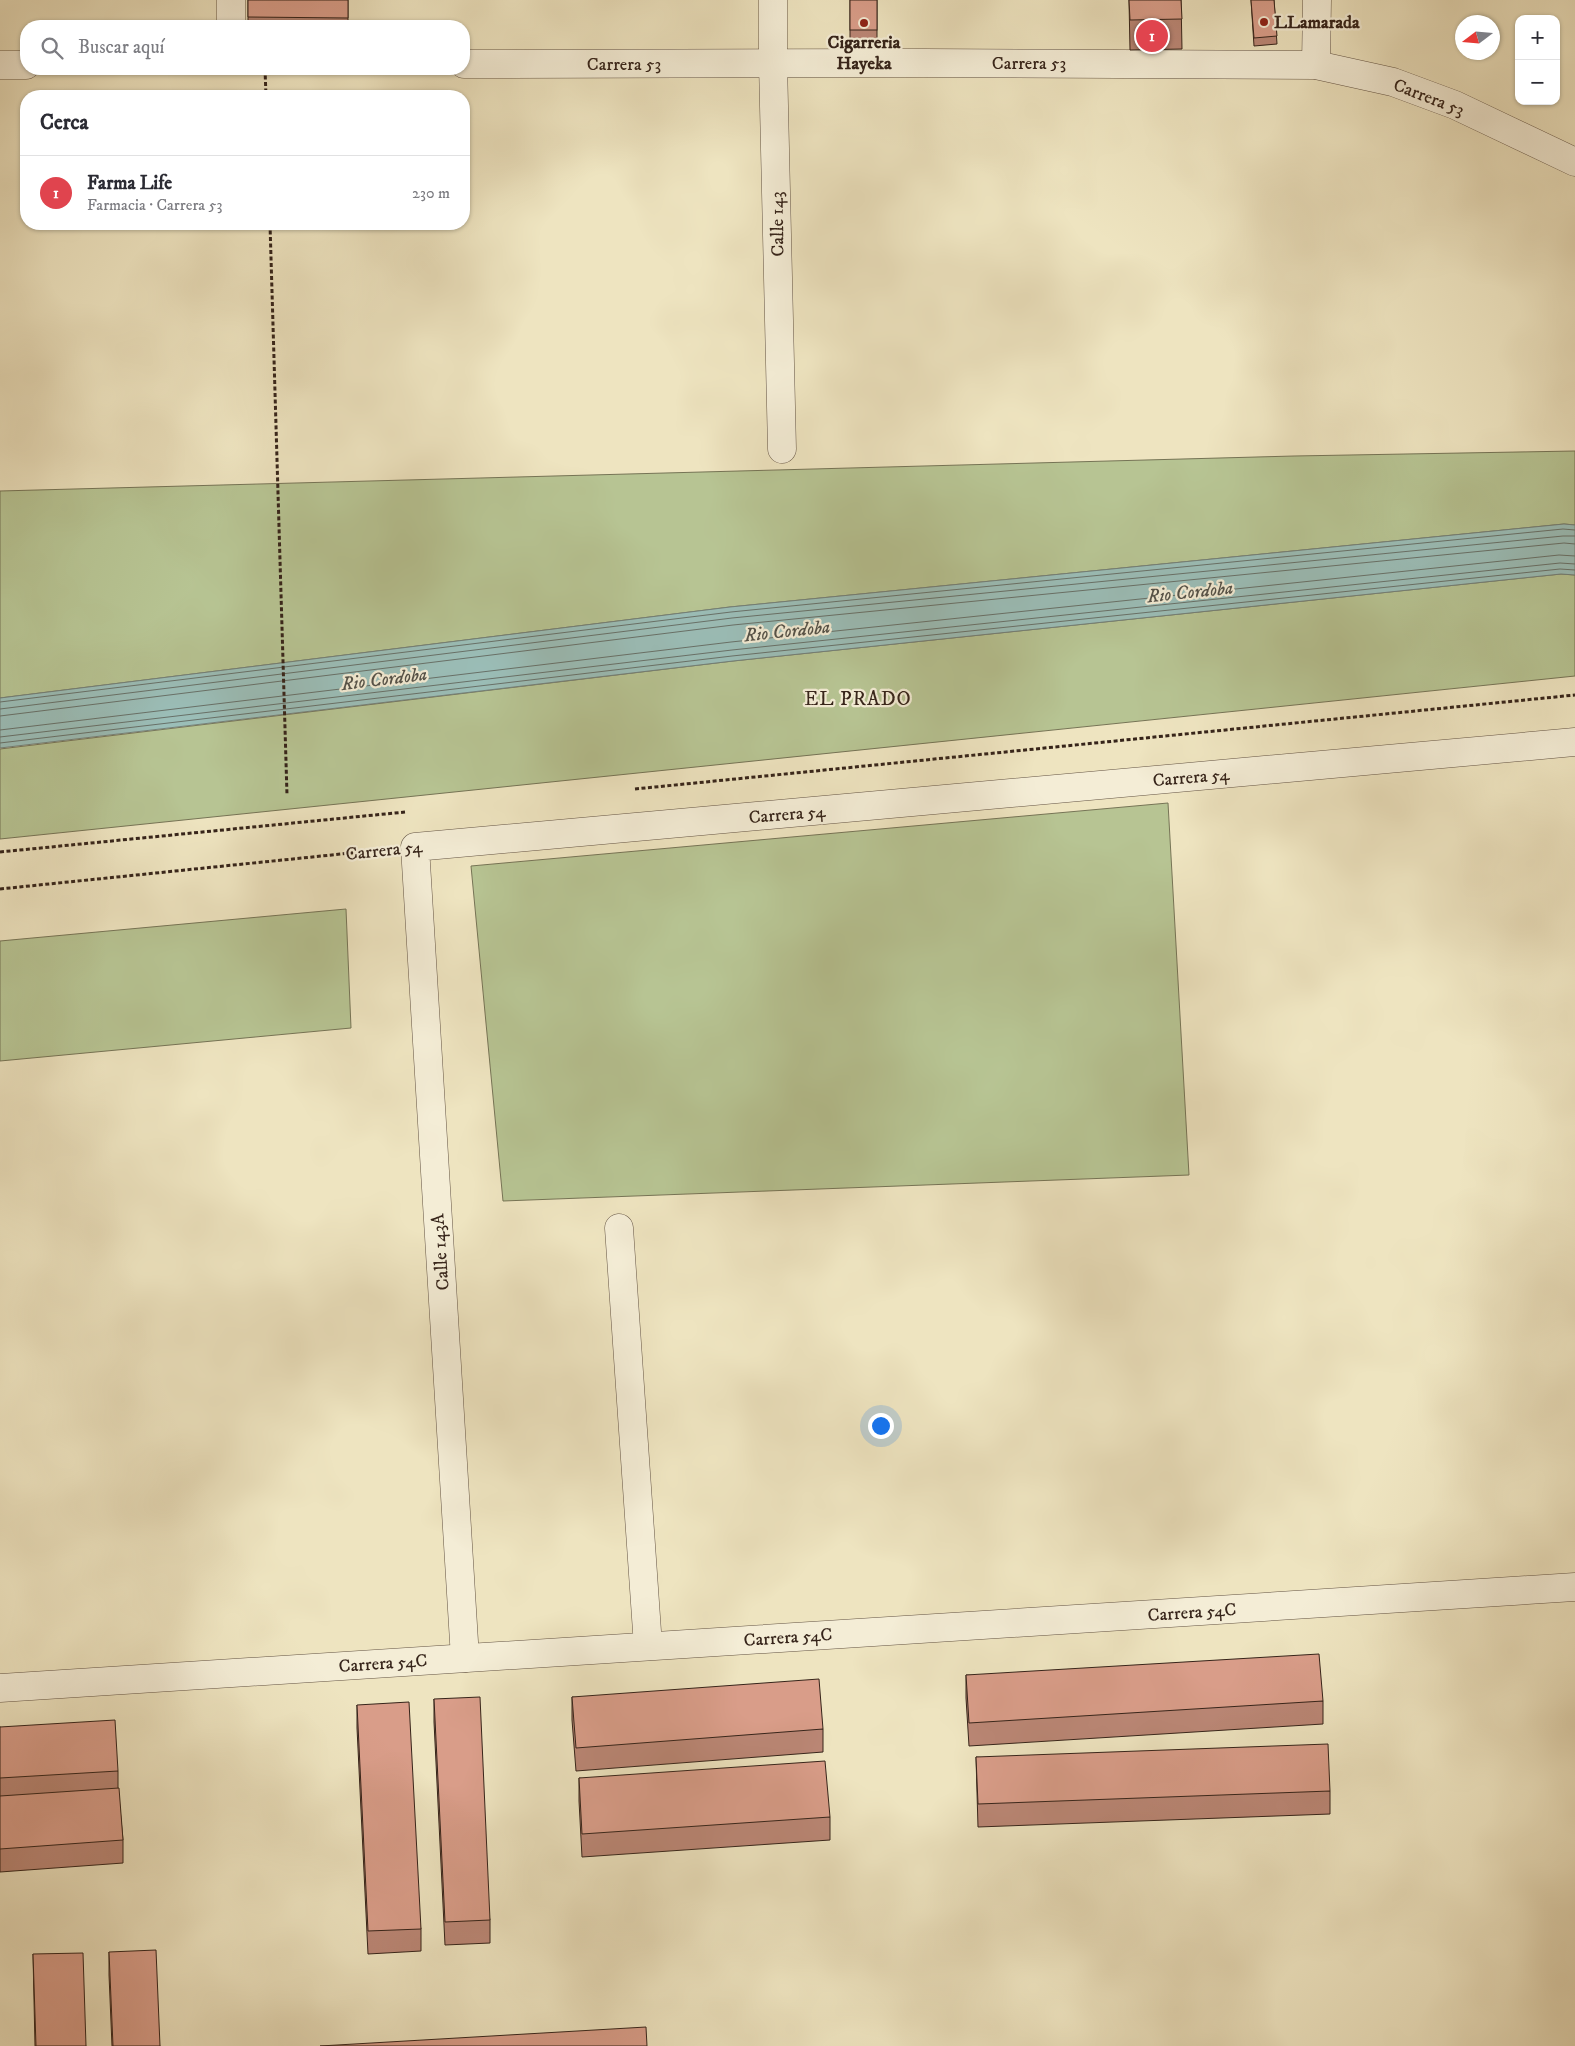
<!DOCTYPE html>
<html lang="es">
<meta charset="utf-8">
<style>
:root{--surface:#fff;--page:#f2f2f3;--text:#2b2b33;--muted:#7c7c81;--line:#e1e1e2;--accent:#db2777}
body{margin:0;font-family:"IM FELL DW Pica",serif;background:var(--page);color:var(--text)}
.controls{position:absolute;right:15px;top:15px;display:grid;overflow:hidden;border-radius:10px;box-shadow:0 1px 4px #0004}
.controls button{width:45px;height:45px;display:grid;place-items:center;padding:0;border:0;border-bottom:1px solid var(--line);background:var(--surface);color:var(--text);font:25px sans-serif}
.compass{position:absolute;left:1455px;top:15px;width:45px;height:45px;border-radius:50%;background:var(--surface);box-shadow:0 1px 4px #0004;rotate:254deg}
.you{position:absolute;left:880px;top:1425px;width:18px;height:18px;margin:-12px;border:4px solid #fff;border-radius:50%;background:#1a73e8;box-shadow:0 0 0 8px #1a73e833}
.badge{display:grid;place-items:center;width:32px;height:32px;border-radius:50%;background:var(--accent);color:#fff;font-size:16px;font-weight:700}
.pin{position:absolute;translate:-50% -50%;border:2px solid #fff;box-shadow:0 1px 5px #0006}
.list{margin:0;padding:0;list-style:none}
h2{display:flex;justify-content:space-between;align-items:center;height:65px;margin:0;padding:0 20px;font-size:21px}
h2 small{font-size:16px;font-weight:400;color:var(--muted)}
.list li{display:grid;grid-template-columns:32px 1fr auto;gap:15px;align-items:center;box-sizing:border-box;height:75px;padding:0 20px;border-top:1px solid var(--line)}
.list b{display:block;font-size:19px;white-space:nowrap}
.list p{margin:0;font-size:16px;white-space:nowrap;color:var(--muted)}
.list em{font-size:16px;font-style:normal;color:var(--muted)}
.icon{flex:none;width:28px;height:28px;fill:none;stroke:currentColor;stroke-width:2;stroke-linecap:round;stroke-linejoin:round}
.map{position:relative;flex:none;width:1575px;height:2046px;overflow:hidden}
.search{position:absolute;background:var(--surface);box-shadow:0 1px 4px #0004;left:20px;top:20px;width:450px;height:55px;display:flex;align-items:center;gap:12px;box-sizing:border-box;padding:0 18px;border-radius:20px;color:var(--muted);font-size:19px}
.panel{position:absolute;background:var(--surface);box-shadow:0 1px 4px #0004;left:20px;top:90px;width:450px;height:140px;border-radius:20px}
.map>svg:first-child{display:block}
.green{fill:#b7c493;stroke:#767456}
.water{fill:#9bbeb8;stroke:#738079}
.lines{fill:none;stroke-linecap:round;stroke-linejoin:round}
.shore{stroke:#687169;stroke-width:1}
.minor-casing{stroke:#645444;stroke-width:29}
.path{stroke:#36241a;stroke-width:3;stroke-dasharray:4 2.5;stroke-linecap:butt}
.minor{stroke:#f4edd6;stroke-width:28}
.wall{fill:#bb8776;stroke:#36241a}
.building{fill:#d99d89;stroke:#36241a}
.poi-dot{fill:#8f2418;stroke:#f4edd6;stroke-width:2}
.labels{text-anchor:middle;stroke-width:4.5;stroke-linejoin:round;paint-order:stroke}
.poi-label{font-size:18px;font-weight:bold;fill:#36241a;stroke:#f4edd6;text-anchor:start}
.street-label{font-size:18px;fill:#36241a;stroke:#f4edd6}
.water-label{font-size:19px;font-style:italic;fill:#545249;stroke:#f4edd6}
.quarter-label{font-size:20px;letter-spacing:1px;fill:#36241a;stroke:#f4edd6}
</style>
<div class="map">
<svg width="1575" height="2046" viewBox="0 0 1575 2046">
<rect width="100%" height="100%" fill="#eee4c0"/>
<filter id="stains"><feTurbulence type="fractalNoise" baseFrequency=".004" numOctaves="4"/><feColorMatrix values="0 0 0 0 .2 0 0 0 0 .09 0 0 0 0 .02 0 0 0 .5 -.17"/></filter>
<radialGradient id="worn" r=".72"><stop offset=".6" stop-color="#630" stop-opacity="0"/><stop offset="1" stop-color="#630" stop-opacity=".3"/></radialGradient>
<!-- green -->
<g class="green">
<path d="M1575,451V525L1564,524L730,607L0,698V491L1294,456Z"/>
<path d="M1561,574L1575,575V676L0,839V749L733,661Z"/>
<path d="M1168,803L1189,1175L503,1201L471,866Z"/>
<path d="M346,909L351,1028L0,1061V941Z"/>
</g>
<!-- water -->
<path class="water" d="M1564,524L1575,525V575L1561,574L733,661L0,748V698L730,607Z"/>
<g class="lines">
<!-- shore -->
<g class="shore">
<path d="M0,702L731,612L1563,529L1575,530"/>
<path d="M0,709L732,618L1563,536H1575"/>
<path d="M0,716L733,625L1564,543L1575,544"/>
<path d="M0,730L731,642L1559,555L1575,556"/>
<path d="M0,737L732,650L1560,563L1575,564"/>
<path d="M0,743L732,656L1560,569L1575,570"/>
</g>
<defs>
<g id="minor">
<path d="M231,0V26"/>
<path d="M773,0V63L782,449"/>
<path d="M464,64L923,63L1316,65L1393,82L1455,105L1575,162"/>
<path d="M0,65H26"/>
<path d="M1316,65L1317,0"/>
<path d="M619,1228L648,1646"/>
<path d="M465,1658L415,847L1575,742"/>
<path d="M0,1688L1575,1587"/>
</g>
</defs>
<!-- minor casing -->
<use href="#minor" class="minor-casing"/>
<!-- path -->
<g class="path">
<path d="M265,69L266,96"/>
<path d="M270,224L287,795"/>
<path d="M635,789L1575,695"/>
<path d="M0,852L405,812"/>
<path d="M0,889L380,850"/>
</g>
<!-- minor -->
<use href="#minor" class="minor"/>
</g>
<!-- wall -->
<g class="wall">
<rect x="248" y="0" width="100" height="26"/>
<rect x="850" y="0" width="27" height="45"/>
<path d="M1129,0H1181L1182,49L1130,50Z"/>
<path d="M1251,0H1274L1277,44L1254,46Z"/>
<path d="M966,1675L1323,1701V1724L969,1746L966,1698Z"/>
<path d="M572,1697L823,1729V1752L576,1771L572,1720Z"/>
<path d="M434,1699L490,1920V1943L445,1945L434,1722Z"/>
<path d="M357,1705L421,1929V1951L368,1954L357,1728Z"/>
<path d="M0,1727L118,1771V1788L123,1840V1863L0,1872Z"/>
<path d="M976,1757L1330,1791V1814L978,1827Z"/>
<path d="M579,1778L830,1817V1840L582,1857L579,1801Z"/>
<path d="M109,1952L160,2046H112L109,1975Z"/>
<path d="M33,1954L86,2046H35Z"/>
</g>
<!-- building -->
<g class="building">
<path d="M248,0H348V18L248,17Z"/>
<rect x="850" y="0" width="27" height="30"/>
<path d="M1129,0H1181L1182,19L1130,20Z"/>
<path d="M1251,0H1274L1277,36L1254,38Z"/>
<path d="M1319,1654L1323,1701L969,1723L966,1675Z"/>
<path d="M819,1679L823,1729L576,1748L572,1697Z"/>
<path d="M480,1697L490,1920L445,1922L434,1699Z"/>
<path d="M409,1702L421,1929L368,1931L357,1705Z"/>
<path d="M115,1720L118,1771L0,1778V1727Z"/>
<path d="M1328,1744L1330,1791L978,1804L976,1757Z"/>
<path d="M825,1761L830,1817L582,1834L579,1778Z"/>
<path d="M119,1788L123,1840L0,1849V1796Z"/>
<path d="M156,1950L160,2046H113L109,1952Z"/>
<path d="M83,1953L86,2046H36L33,1954Z"/>
<path d="M646,2027L647,2046H320Z"/>
</g>
<!-- markers -->
<g class="poi-dot">
<circle cx="1264" cy="22" r="5"/>
<circle cx="864" cy="23" r="5"/>
</g>
<g class="labels">
<!-- poi labels -->
<g class="poi-label">
<text x="1274" y="28">LLamarada</text>
<text x="864" y="48" text-anchor="middle">Cigarreria<tspan x="864" dy="21">Hayeka</tspan></text>
</g>
<!-- street labels -->
<g class="street-label">
<text x="1029" y="69">Carrera 53</text>
<text x="624" y="70">Carrera 53</text>
<text transform="translate(1429 97) rotate(21)" y="6">Carrera 53</text>
<text transform="translate(777 224) rotate(-91)" y="6">Calle 143</text>
<text transform="translate(1191 777) rotate(-5)" y="6">Carrera 54</text>
<text transform="translate(787 814) rotate(-5)" y="6">Carrera 54</text>
<text transform="translate(384 850) rotate(-6)" y="6">Carrera 54</text>
<text transform="translate(440 1252) rotate(-94)" y="6">Calle 143A</text>
<text transform="translate(1192 1612) rotate(-4)" y="6">Carrera 54C</text>
<text transform="translate(788 1637) rotate(-4)" y="6">Carrera 54C</text>
<text transform="translate(383 1663) rotate(-4)" y="6">Carrera 54C</text>
</g>
<!-- water labels -->
<g class="water-label">
<text transform="translate(1190 591) rotate(-6)" y="7">Rio Cordoba</text>
<text transform="translate(787 630) rotate(-6)" y="7">Rio Cordoba</text>
<text transform="translate(384 678) rotate(-7)" y="7">Rio Cordoba</text>
</g>
<!-- quarter labels -->
<g class="quarter-label">
<text x="858" y="705">EL PRADO</text>
</g>
</g>
<rect width="100%" height="100%" filter="url(#stains)"/>
<rect width="100%" height="100%" fill="url(#worn)"/>
</svg>
<div class="controls">
<button>+</button>
<button>−</button>
</div>
<svg class="compass" viewBox="-18 -18 36 36"><path d="M0-13l5 13h-10z" fill="#e53935"/><path d="M0 13l5-13h-10z" fill="#7c7c81"/></svg>
<div class="you"></div>
<div class="pin badge" style="left:1152px;top:36px;background:#e0444e">1</div>
<div class="search"><svg class="icon" aria-label="search" viewBox="0 0 24 24"><circle cx="10" cy="10" r="6"/><path d="M15 15l6 6"/></svg>Buscar aquí</div>
<section class="panel">
<h2>Cerca<small></small></h2>
<ul class="list">
<li><span class="badge" style="background:#e0444e">1</span><div><b>Farma Life</b><p>Farmacia · Carrera 53</p></div><em>230 m</em></li>
</ul>
</section>
</div>
